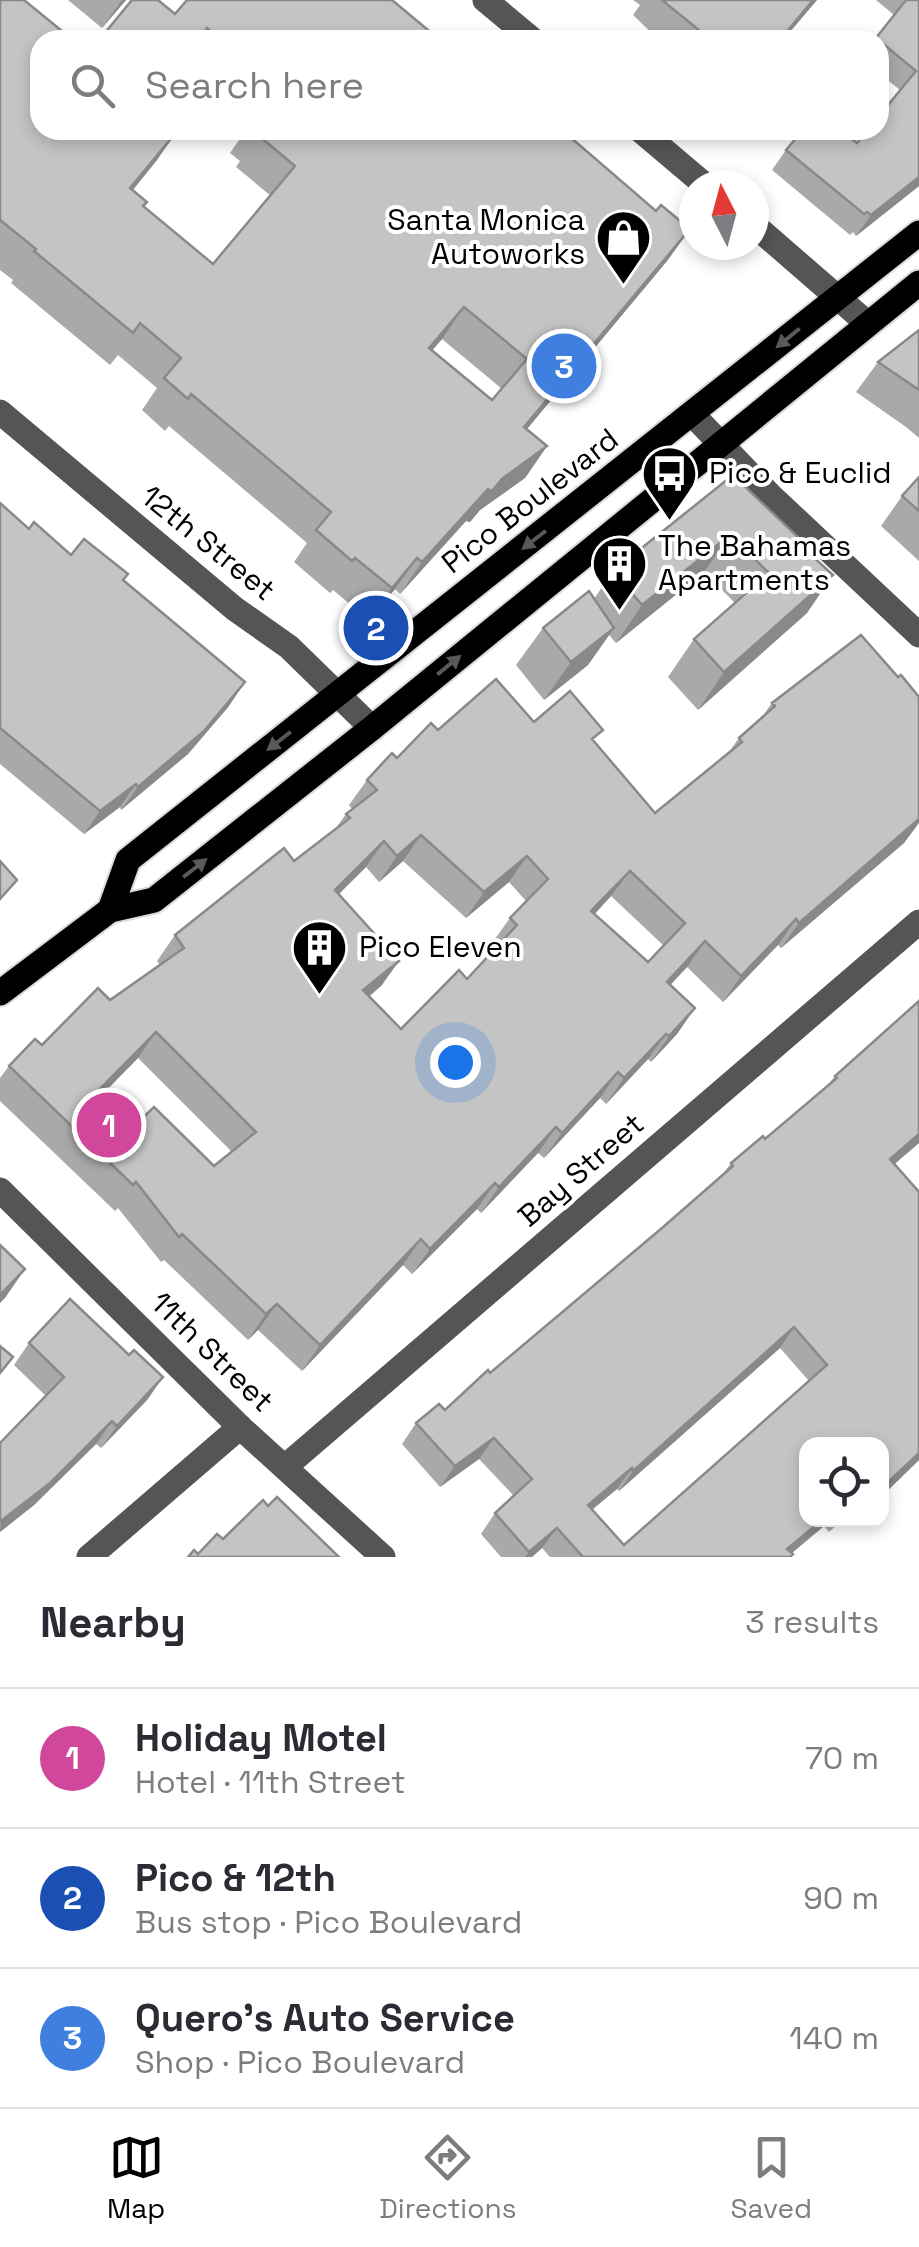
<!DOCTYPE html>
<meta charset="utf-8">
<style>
:root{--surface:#fff;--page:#f7f7f7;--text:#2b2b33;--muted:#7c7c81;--line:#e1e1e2;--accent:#000}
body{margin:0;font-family:"Space Grotesk",sans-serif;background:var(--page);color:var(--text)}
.controls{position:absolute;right:30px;bottom:30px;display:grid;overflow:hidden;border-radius:20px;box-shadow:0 5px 15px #0003}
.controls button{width:90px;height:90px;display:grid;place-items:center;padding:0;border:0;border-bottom:2px solid var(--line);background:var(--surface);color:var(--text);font:50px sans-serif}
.compass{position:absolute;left:679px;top:170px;width:90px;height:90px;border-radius:50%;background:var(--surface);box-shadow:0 5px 15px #0003;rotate:354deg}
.you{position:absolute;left:455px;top:1062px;width:35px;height:35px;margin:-25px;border:8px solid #fff;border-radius:50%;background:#1a73e8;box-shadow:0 0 0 15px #1a73e833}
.badge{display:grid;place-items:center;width:65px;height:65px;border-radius:50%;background:var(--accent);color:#fff;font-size:32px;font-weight:700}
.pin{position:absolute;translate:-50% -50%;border:5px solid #fff;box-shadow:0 2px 10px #0006}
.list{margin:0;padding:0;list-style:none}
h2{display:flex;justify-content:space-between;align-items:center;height:130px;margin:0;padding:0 40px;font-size:42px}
h2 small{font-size:32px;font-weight:400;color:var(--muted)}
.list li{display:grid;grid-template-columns:65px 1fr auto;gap:30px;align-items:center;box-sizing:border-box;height:140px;padding:0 40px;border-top:2px solid var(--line)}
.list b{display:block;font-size:38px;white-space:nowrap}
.list p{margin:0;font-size:32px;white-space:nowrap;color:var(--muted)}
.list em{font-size:32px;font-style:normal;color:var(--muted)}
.icon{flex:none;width:55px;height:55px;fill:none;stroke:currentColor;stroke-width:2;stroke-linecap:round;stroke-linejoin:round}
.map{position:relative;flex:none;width:919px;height:1557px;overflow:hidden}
.search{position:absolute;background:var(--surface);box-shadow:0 5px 15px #0003;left:30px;right:30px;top:30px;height:110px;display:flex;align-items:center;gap:25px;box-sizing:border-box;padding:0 35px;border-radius:30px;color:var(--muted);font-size:38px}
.sheet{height:550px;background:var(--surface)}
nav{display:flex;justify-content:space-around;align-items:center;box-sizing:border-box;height:140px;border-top:2px solid var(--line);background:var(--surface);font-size:28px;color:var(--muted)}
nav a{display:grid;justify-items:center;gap:5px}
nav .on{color:var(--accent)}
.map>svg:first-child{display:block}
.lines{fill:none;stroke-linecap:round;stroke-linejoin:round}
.major-casing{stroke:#dbdbdb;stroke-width:29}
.minor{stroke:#555;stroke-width:25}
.major{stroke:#000;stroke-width:25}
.wall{fill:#a9a9a9;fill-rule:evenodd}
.shaded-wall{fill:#898989}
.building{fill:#c4c4c4;stroke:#898989;stroke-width:2.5;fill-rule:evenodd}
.oneway{fill:#595959}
.labels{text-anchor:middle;stroke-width:8;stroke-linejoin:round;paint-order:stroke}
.poi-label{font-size:30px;fill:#000;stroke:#fff;text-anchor:start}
.street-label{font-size:30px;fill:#000;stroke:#fff}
</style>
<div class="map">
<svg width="919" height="1557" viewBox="0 0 919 1557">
<rect width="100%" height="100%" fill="#fff"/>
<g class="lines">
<defs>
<g id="major">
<path d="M110,910L128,860L919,233"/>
<path d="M0,993L110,910L154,900L372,728L919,283"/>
</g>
</defs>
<!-- major casing -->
<use href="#major" class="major-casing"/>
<!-- minor -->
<g class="minor">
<path d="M485,0L533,40"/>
<path d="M640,130L705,185"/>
<path d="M754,225L867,323"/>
<path d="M0,412L235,609L289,647L372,728"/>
<path d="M692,414L770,495L919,635"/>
<path d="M0,1190L240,1427L383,1557"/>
<path d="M286,1466L919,922"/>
<path d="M89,1557L240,1427"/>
</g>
<!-- major -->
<use href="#major" class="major"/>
</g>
<!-- wall -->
<g class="wall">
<path d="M0,0L157,160L133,190L144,207L213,264L271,196L236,167L240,161L230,153L246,130H562L656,211L690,229L667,261L527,429L547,446L525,478L480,510L470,522L466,521L400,594L395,589L369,620L333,590L330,593L294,562L307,543L169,426L165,431L142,410L157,388L118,355L110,365L11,283L13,280L0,270ZM442,339L502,389L492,400L432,350Z"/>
<path d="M68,0H126L102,28Z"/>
<path d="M633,0H817L783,40H659L633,15L640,5Z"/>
<path d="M876,0H919V186L856,236L853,232L850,235L772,170L786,150L857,143L900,90L879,73V40H875L894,15Z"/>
<path d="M175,14L440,40H99Z"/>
<path d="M919,330V438L906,427L856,392L878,362Z"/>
<path d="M733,475L800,544L807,613L698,710L668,677L694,639L735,603L704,572L616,643L609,635L588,665L544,700L516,665L543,628L594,599L613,571Z"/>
<path d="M919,477V561L881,526L902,496Z"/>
<path d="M0,503L29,529L71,555L123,580L229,706L188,754L121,810L120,807L84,834L0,764Z"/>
<path d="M772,703L916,826L904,843L781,948L778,945L723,1002L687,967L670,985L695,1008L677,1034L651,1062L648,1059L606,1104L600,1098L544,1158L538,1153L481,1213L477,1209L412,1274L403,1265L302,1371L258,1330L248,1340L164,1260L161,1262L118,1208L115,1211L0,1101V1078L9,1066L110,1000L160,965L157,961L175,935L294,861L336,828L346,814L352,809L349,805L367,780L438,730L534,722L594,742L655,813L729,752L739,738L761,718ZM403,861L466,918L509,882L526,901L510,918L492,943L496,947L467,979L401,1029L369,997L381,986L399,961L338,894L366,867L379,882ZM611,896L664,946L648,962L595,914ZM138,1058L232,1152L214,1166L128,1132L96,1101Z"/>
<path d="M919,1001V1143L894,1164L919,1460L882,1496V1444L806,1520H843L829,1532L824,1526L792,1553L791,1557H550L542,1548L532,1557H501L481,1534L495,1513L514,1496L479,1459L440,1487L402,1444L416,1423L445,1410L490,1373L662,1228L723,1174L731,1163L765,1139L828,1085L835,1076ZM780,1348L809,1381L624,1545L592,1510L617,1489L619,1491Z"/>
<path d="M29,1343L129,1355L163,1377L147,1400L101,1448L96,1444L34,1505L0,1532V1443L46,1396L14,1365Z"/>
</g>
<!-- shaded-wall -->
<g class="shaded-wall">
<path d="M122,0H126L102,28Z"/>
<path d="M813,0H817L783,40H780Z"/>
<path d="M178,130L157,160L108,220L130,188Z"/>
<path d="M919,177V186L856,236L871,215Z"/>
<path d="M690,229L667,261L502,459L524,427Z"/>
<path d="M464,307L442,339L407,380L429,348Z"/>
<path d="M547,446L525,478L480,510L470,522L466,521L400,594L422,562L488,489Z"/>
<path d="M730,535L704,572L616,643L642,605Z"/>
<path d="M417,558L395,589L369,620L392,588Z"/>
<path d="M833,575L807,613L698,710L724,672Z"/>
<path d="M614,628L588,665L544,700L571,662Z"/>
<path d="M245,682L229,706L188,754L121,810L138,787Z"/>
<path d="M136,784L120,807L84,834L100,811Z"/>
<path d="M919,814V823L904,843L781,948L799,923Z"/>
<path d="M421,835L403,861L379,882L397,856Z"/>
<path d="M384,841L366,867L317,916L335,890Z"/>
<path d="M527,856L509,882L466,918L484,892Z"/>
<path d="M630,871L611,896L573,937L591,911Z"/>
<path d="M796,919L778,945L723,1002L741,976Z"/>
<path d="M705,941L687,967L649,1008L667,982Z"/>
<path d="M399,961L381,986L344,1016L363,990Z"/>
<path d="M695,1008L677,1034L651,1062L669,1036Z"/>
<path d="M156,1032L138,1058L74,1123L92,1097Z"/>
<path d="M666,1034L648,1059L606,1104L624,1078Z"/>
<path d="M618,1072L600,1098L544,1158L562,1133Z"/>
<path d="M556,1127L538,1153L481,1213L499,1187Z"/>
<path d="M919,1134V1143L876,1180L890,1159Z"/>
<path d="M495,1183L477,1209L412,1274L430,1249Z"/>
<path d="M421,1239L403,1265L302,1371L320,1345Z"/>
<path d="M25,1269L5,1298L0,1303V1295Z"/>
<path d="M277,1304L258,1330L248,1340L266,1314Z"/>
<path d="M794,1327L780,1348L619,1491L633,1471Z"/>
<path d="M163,1377L147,1400L101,1448L117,1426Z"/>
<path d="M112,1421L96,1444L34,1505L0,1532L1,1521Z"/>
<path d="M494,1438L479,1459L440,1487L455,1466Z"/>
<path d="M919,1453V1460L882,1496V1490L884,1486Z"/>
<path d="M632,1468L617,1489L573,1525L588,1505Z"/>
<path d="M822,1520H828L824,1526L787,1557V1549Z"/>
<path d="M557,1528L542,1548L532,1557H525L529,1552Z"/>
</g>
<!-- building -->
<g class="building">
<path d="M0,0H24L73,40H40V130H178L130,188L147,202L143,206L213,264L295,166L258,135L262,130H562L656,211L661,205L690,229L524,427L547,446L502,479L492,491L488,489L422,562L417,558L392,588L355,558L352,561L316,530L331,512L191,394L188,399L164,378L181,358L140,323L133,333L34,251L36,249L0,220ZM464,307L527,359L492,400L429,348Z"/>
<path d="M132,0H158L175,14L187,0H392L440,40H221L207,28L198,40H99Z"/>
<path d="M662,0H813L780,40H711Z"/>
<path d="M906,0H919V177L871,215L867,212L864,214L786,150L803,130H841L857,143L868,130H879V116L916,71L876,38Z"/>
<path d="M919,330V390L878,362Z"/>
<path d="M733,475L802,541L799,544L833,575L724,672L694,639L769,573L730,535L642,605L613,571Z"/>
<path d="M919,477V511L902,496Z"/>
<path d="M0,503L29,529L34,522L71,555L84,539L128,574L123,580L245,682L204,731L138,787L136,784L100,811L0,728Z"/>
<path d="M589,591L614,628L571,662L543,628Z"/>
<path d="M861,635L898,677L901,675L919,697V819L799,923L796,919L741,976L705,941L667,982L695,1008L669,1036L666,1034L624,1078L618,1072L562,1133L556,1127L499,1187L495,1183L430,1249L421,1239L320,1345L277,1304L266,1314L182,1234L179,1237L136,1182L133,1185L9,1066L35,1039L42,1045L98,988L110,1000L184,948L175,935L284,848L294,861L350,818L346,814L377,790L367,780L392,753L397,758L431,723L438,730L496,679L534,722L570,691L603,730L592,739L655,813L742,742L739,738L775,706L772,703ZM421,835L484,892L527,856L548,879L510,918L517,925L467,979L459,970L401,1029L363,990L399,961L335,890L384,841L397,856ZM630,871L685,923L648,962L591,911ZM156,1032L256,1132L214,1166L154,1107L128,1132L92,1097Z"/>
<path d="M0,861L17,880L0,899Z"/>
<path d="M919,1001V1134L890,1159L919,1192V1453L884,1486L882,1482V1444H806V1520H822L787,1549L793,1554L790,1557H583L557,1528L529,1552L495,1513L532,1479L494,1438L455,1466L416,1423L439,1404L445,1410L488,1370L490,1373L662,1228L733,1166L731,1163L763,1136L765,1139L837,1078L835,1076ZM794,1327L827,1365L624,1545L588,1505L632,1468L633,1471Z"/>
<path d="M0,1245L25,1269L0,1295Z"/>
<path d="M70,1299L129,1355L134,1350L163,1377L117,1426L112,1421L50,1483L1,1521L0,1519V1443L64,1377L29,1343Z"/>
<path d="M0,1346L13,1357L0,1373Z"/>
<path d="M277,1497L339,1557H188L194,1550L198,1554L217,1534L223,1539L263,1500L268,1506Z"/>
</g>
<!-- one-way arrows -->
<defs><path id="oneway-solid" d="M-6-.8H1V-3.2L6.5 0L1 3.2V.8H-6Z" transform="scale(2.5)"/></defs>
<g class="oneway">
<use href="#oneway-solid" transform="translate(788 338) rotate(141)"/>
<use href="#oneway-solid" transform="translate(534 540) rotate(142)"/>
<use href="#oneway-solid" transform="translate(449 665) rotate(-39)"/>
<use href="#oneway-solid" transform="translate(279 741) rotate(142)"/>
<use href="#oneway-solid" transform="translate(195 868) rotate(-38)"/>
</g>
<!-- icons -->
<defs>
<symbol id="shop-pin" viewBox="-11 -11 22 30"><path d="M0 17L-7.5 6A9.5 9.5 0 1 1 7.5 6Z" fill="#000" stroke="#fff"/><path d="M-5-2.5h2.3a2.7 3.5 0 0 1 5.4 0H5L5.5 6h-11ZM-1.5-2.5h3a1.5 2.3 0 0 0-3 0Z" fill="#fff"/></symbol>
<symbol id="bus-pin" viewBox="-11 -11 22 30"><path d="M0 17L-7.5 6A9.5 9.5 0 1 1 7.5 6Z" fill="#000" stroke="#fff"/><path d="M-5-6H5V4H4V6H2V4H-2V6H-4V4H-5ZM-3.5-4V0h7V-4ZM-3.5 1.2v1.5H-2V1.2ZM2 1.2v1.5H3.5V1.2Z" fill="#fff"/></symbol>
<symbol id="building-pin" viewBox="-11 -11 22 30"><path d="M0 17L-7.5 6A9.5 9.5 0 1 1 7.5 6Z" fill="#000" stroke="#fff"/><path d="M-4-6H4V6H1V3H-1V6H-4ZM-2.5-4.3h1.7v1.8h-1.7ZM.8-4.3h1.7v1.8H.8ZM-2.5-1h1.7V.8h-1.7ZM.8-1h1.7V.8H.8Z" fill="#fff"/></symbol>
</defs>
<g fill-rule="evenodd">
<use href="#shop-pin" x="592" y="206" width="63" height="86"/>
<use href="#bus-pin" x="638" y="442" width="63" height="86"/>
<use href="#building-pin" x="588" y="532" width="63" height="86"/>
<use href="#building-pin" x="288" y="916" width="63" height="86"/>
</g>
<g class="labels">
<!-- poi labels -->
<g class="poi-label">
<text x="585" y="230" text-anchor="end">Santa Monica<tspan x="585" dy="34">Autoworks</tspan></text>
<text x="709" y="483">Pico &amp; Euclid</text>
<text x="658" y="556">The Bahamas<tspan x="658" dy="34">Apartments</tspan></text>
<text x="359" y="957">Pico Eleven</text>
</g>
<!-- street labels -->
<g class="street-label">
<text transform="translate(530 501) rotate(-38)" y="10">Pico Boulevard</text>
<text transform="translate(208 543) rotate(39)" y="10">12th Street</text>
<text transform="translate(581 1170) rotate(-41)" y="10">Bay Street</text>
<text transform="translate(212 1352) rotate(44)" y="10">11th Street</text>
</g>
</g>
</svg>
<div class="controls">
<button><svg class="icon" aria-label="locate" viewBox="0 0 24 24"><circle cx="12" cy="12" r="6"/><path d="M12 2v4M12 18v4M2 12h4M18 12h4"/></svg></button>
</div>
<svg class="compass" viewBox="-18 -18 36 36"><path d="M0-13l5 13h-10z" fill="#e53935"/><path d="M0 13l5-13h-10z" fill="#7c7c81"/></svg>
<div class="you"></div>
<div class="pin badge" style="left:109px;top:1125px;background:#d1479c">1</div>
<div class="pin badge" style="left:376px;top:628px;background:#1a4fb4">2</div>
<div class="pin badge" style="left:564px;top:366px;background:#3f7fe0">3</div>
<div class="search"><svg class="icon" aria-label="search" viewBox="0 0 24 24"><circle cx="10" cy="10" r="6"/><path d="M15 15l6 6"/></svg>Search here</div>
</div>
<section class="sheet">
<h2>Nearby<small>3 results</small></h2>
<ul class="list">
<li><span class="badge" style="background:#d1479c">1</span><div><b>Holiday Motel</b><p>Hotel · 11th Street</p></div><em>70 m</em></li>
<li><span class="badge" style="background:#1a4fb4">2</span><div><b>Pico &amp; 12th</b><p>Bus stop · Pico Boulevard</p></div><em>90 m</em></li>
<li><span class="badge" style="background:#3f7fe0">3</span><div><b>Quero's Auto Service</b><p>Shop · Pico Boulevard</p></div><em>140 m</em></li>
</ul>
</section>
<nav>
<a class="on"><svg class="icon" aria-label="map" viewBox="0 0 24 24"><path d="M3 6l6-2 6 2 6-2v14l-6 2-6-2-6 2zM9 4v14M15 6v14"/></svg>Map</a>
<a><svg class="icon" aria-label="directions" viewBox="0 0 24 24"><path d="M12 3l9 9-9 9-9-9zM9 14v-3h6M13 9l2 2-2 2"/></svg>Directions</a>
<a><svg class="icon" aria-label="saved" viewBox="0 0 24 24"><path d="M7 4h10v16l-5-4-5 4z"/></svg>Saved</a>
</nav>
